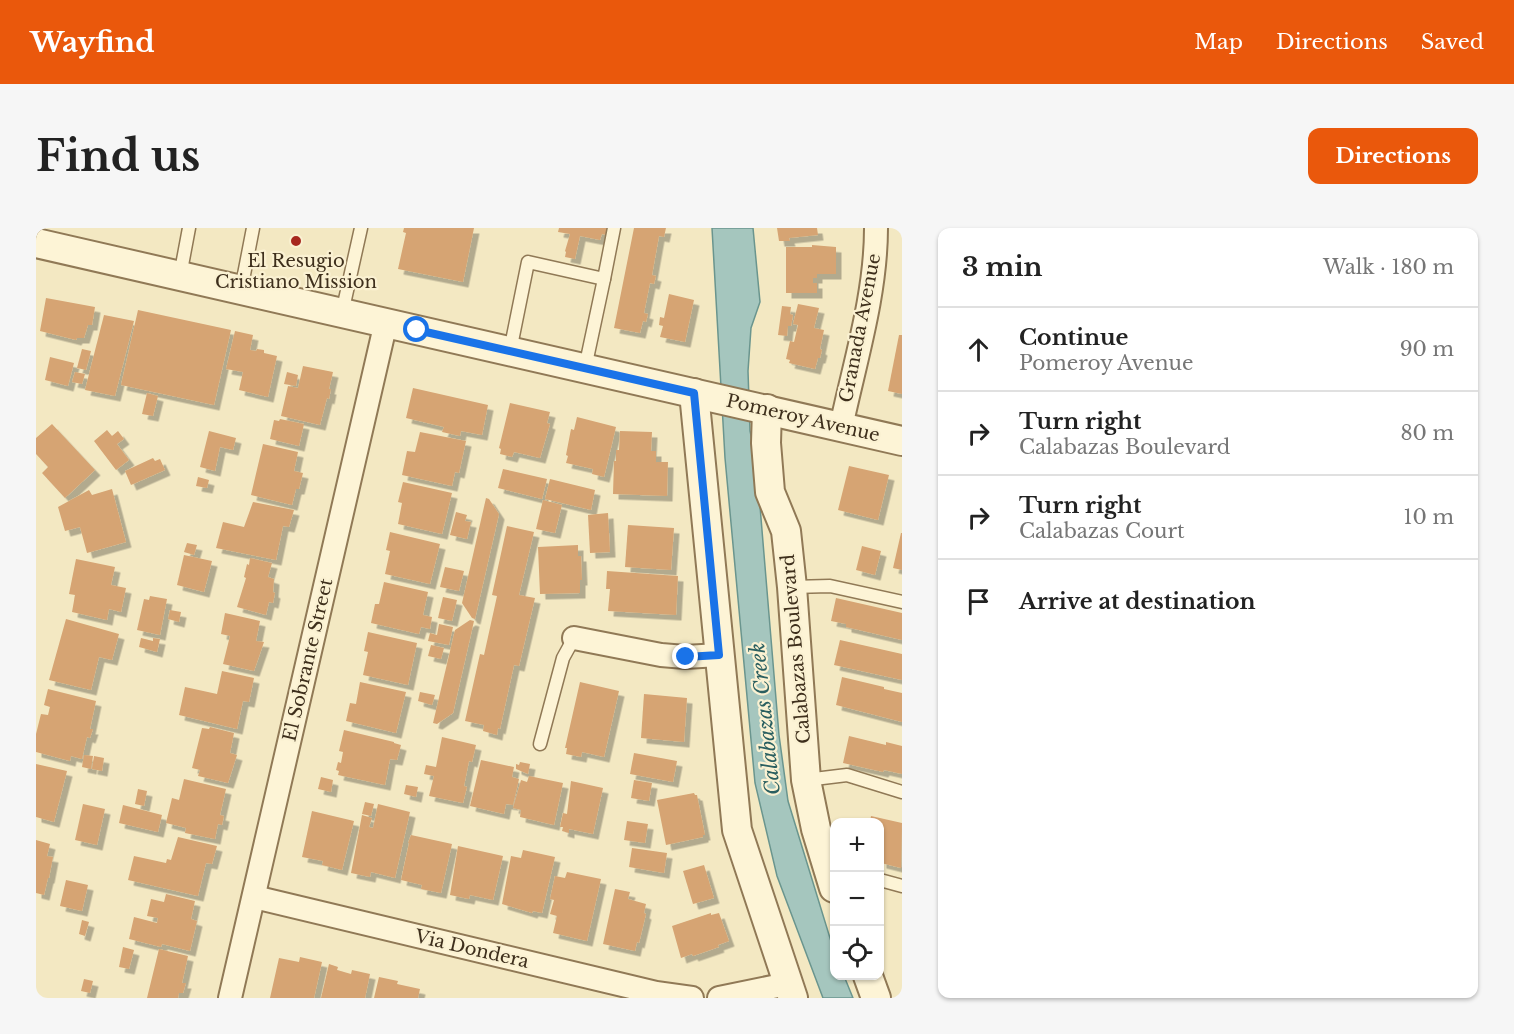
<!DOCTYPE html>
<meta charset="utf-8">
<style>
:root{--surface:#fff;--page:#f6f6f6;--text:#222;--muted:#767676;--line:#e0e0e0;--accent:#ea580c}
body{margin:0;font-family:"Libre Baskerville",serif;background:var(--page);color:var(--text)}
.controls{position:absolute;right:18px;bottom:18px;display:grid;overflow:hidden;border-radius:12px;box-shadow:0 2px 4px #0004}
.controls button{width:54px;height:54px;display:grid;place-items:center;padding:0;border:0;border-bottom:2px solid var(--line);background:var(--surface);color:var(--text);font:30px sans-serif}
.stop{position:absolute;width:18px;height:18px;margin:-14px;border:4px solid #1a73e8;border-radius:50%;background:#fff}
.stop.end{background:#1a73e8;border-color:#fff;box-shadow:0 2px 6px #0008}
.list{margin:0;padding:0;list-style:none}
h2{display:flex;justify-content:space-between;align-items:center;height:78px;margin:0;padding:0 24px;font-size:26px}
h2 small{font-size:20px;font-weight:400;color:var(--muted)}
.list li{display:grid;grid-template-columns:39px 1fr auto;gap:18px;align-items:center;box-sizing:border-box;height:84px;padding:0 24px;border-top:2px solid var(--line)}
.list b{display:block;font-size:22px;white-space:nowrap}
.list p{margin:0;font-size:20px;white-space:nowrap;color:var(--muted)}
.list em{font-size:20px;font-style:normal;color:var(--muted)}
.icon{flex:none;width:33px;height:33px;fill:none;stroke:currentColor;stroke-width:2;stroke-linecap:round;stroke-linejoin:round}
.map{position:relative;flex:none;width:866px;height:770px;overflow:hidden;border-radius:12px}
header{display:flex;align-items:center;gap:36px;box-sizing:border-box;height:84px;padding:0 30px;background:var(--accent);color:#fff}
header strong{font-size:28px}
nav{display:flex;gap:33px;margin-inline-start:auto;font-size:21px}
.intro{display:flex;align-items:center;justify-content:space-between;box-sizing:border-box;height:144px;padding:0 36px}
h1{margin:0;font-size:42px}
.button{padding:15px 27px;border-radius:12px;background:var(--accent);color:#fff;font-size:21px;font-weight:700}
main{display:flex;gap:36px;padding:0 36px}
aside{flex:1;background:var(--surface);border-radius:12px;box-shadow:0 2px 4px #0004}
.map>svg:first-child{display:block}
.water{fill:#a5c6be;stroke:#6a958e;stroke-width:1.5}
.building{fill:#d6a473;filter:url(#shadow)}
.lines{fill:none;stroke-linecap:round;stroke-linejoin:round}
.service-casing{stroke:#907956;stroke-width:15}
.minor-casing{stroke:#907956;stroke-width:26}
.tertiary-casing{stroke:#907956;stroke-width:32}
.service{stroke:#fdf4d6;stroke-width:12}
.minor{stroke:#fdf4d6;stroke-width:22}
.tertiary{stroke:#fdf4d6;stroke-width:28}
.route{stroke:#1a73e8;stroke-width:8}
.poi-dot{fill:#a7281e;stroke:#faf1d2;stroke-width:2}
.labels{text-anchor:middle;stroke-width:4.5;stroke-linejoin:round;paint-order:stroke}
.poi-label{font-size:18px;fill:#3e2f1c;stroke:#faf1d2}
.street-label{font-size:18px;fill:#3e2f1c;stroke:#faf1d2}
.water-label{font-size:20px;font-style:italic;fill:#2a5f60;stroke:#faf1d2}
</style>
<header>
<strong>Wayfind</strong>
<nav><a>Map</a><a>Directions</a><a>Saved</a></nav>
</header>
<div class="intro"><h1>Find us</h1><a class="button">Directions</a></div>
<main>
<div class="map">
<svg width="866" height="770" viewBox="0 0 866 770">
<defs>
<filter id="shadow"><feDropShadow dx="5.5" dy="5.5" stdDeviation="0" flood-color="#0004"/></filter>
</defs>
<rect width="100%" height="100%" fill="#f3e8c2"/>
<!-- water -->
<path class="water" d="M676,0H717L724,74L715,100L712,143L714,203L720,230L743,507L752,573L798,723V748H808L817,770H787L741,648L719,555L689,230Z"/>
<!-- building -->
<g class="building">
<path d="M368,0H438L427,54L362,41L370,5L367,4Z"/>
<path d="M523,0H577L576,8L566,6L564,12L544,8L539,31L529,29L530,24L529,23L534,6L522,4Z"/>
<path d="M598,0H630L628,9L623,8L616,47L620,48L618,56L614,55L608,85L612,86L610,94L607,93L604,105L578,100Z"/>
<path d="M741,0H781L782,7L753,10L754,13H743Z"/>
<path d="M776,17L800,19V46H781V50H777V55H781V65H750V19H776Z"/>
<path d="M633,66L658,72L649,114L624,109L627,98L623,97L624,89L628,90Z"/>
<path d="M10,70L59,79L56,97H52L48,110H41L40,112L4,103Z"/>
<path d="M762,76L783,80L778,100L788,102L784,121L786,122L784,130H782L779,141L753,135L754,132L750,131L754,113L758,114L762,97L757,96Z"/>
<path d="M746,78L755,79L754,86L757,87L755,98H752L751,108L742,107Z"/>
<path d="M102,82L195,102L178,177L85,157Z"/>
<path d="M68,87L98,93L79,168L49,162Z"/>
<path d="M199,103L217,107L214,122L220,123L221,121L228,122V125L241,128L232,169L203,162L207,144L190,141Z"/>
<path d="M863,107H866V166L852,163Z"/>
<path d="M46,121L55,123L50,142L41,140Z"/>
<path d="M14,129L38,135L32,158L9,152Z"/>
<path d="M267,138L297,144L293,161H295L293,171L291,170L284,197L245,188L252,158L262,160Z"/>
<path d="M39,144L49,146L46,156L36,154Z"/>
<path d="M251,144L262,147L260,158L248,156Z"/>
<path d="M377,160L452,177L446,207L425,203L424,208L406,204L408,199L370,190Z"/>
<path d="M111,165L122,168L117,188L106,186Z"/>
<path d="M474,175L514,184L511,195L514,196L504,230L478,224L476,229L464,226L465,221L463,220Z"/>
<path d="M541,189L580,199L568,249L556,246L557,241L530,235L532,228L530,227L535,201L538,202Z"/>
<path d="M244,191L268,196L263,218L234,211L238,192L243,193Z"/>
<path d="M16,196L59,242L29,270L6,245L12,239L0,226V210Z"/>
<path d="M71,202L76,208L82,203L88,211L81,216L93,232L80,242L58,213Z"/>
<path d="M173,203L200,210L197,222L184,219L179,243L164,239Z"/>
<path d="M584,203L616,204L615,223H620V234H632L631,268L577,266L578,233H580V222H583Z"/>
<path d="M384,204L430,213L423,245L419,244L416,258L366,247L371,223L379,224Z"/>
<path d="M227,216L262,224L258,243L267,245L263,261H260L256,277L215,267Z"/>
<path d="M117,230L119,233L124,231L129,242L95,257L89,243Z"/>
<path d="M813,238L853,247L842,292L802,282Z"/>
<path d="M467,241L511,251L506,271L462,260Z"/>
<path d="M162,249L173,252L171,260L160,258Z"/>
<path d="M514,251L559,262L555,282L509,271Z"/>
<path d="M367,254L416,265L406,306L362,296L366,275L362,274Z"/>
<path d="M76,261L90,314L51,325L44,299L29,303L22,279L53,262L56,267Z"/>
<path d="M450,270L453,271L463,286L439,391L436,390L426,375Z"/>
<path d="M507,272L526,277L519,305L500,301Z"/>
<path d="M217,274L258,282L253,299L247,298L240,332L180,320L187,294L208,299Z"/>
<path d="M420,284L431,287L429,293L435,294L431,311L414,307Z"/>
<path d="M572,285L574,324L554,325L552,287Z"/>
<path d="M592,297L638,300L635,342L589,339Z"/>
<path d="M471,298L498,304L483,367L499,370L483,438L478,437L464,501L462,500L461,507L447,503L448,497L429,493L444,426L448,427L461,368L456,367Z"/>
<path d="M354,304L404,316L394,356L349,346L354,323L350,322Z"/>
<path d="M865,305H866V342L857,340Z"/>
<path d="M151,315L161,317L158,327L148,324Z"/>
<path d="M542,317V328H545L546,352H544V365L504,366L502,319Z"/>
<path d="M826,318L845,323L839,347L820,342Z"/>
<path d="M148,327L176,333L168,364L141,357Z"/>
<path d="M214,330L236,335L232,349L238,351L237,364L239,365L237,375L233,374L230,387L201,379L210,350L208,349L211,336L213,337Z"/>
<path d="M40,331L79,339L75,357L90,360L85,384L73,381L71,392L36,384L39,367L33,366Z"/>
<path d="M409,339L428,343L423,363L404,359Z"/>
<path d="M571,343L642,348L640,387L572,383L574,361H570Z"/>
<path d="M348,354L392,364L387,387L396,389L394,401L385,399L383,406L335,395L339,376H343Z"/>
<path d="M114,368L131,371L124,407L101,402L108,371L113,372Z"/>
<path d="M407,369L421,372L416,393L402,390Z"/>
<path d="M800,370L866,385V412L810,399V396L795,393Z"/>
<path d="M134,382L145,384L143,394L132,391Z"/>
<path d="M189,385L224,393L220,413L228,414L218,443L187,436L194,408L185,406Z"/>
<path d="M30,391L83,406L76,432L63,429L55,462L13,452Z"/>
<path d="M434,392L438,393L417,485L401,496L397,495L419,402Z"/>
<path d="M403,396L417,399L413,417L392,413L394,405L401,407Z"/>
<path d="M332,404L381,415L372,457L327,447L332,424L328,423Z"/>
<path d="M105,410L117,413V410L124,411L121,424L103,419Z"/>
<path d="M804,412L866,426V452L798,437Z"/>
<path d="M395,417L408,420L405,431L392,428Z"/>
<path d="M186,443L218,450L213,474L207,473L201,501L143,487L149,459L181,466Z"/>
<path d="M806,449L848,459V461L866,465V494L800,477Z"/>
<path d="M324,454L370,464L360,505L310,493L314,475L320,476Z"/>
<path d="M544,454L583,463L568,529L546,524L545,529L530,526L531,520H529Z"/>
<path d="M12,461L60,473L54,501H57L54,510L51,509L46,531L35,528L34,533L0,524V506L5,486L12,487L14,479L8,477Z"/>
<path d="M384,464L399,467L396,477L382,473Z"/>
<path d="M608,466L651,470L648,514L605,510Z"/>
<path d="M174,499L198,505L194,525L201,527L192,555L162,548L164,542L156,540L166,500L173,501Z"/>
<path d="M308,502L358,514V515L365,517L361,532L354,531L349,557L302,547L303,543L300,542L302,534L305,535L307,524L303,523Z"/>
<path d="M813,508L850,517V514L866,518V546L848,542L847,544L807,535Z"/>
<path d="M406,509L440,517L436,534L433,533L428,558L431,559L427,575L393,568L398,548L388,546L390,537L400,539Z"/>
<path d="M598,525L641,533L637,554L594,546Z"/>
<path d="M48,527L57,528L55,541L46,539Z"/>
<path d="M58,528L68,530L66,543L56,541Z"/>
<path d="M445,532L478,539L476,549L483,551L477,577L470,576L468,586L434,578Z"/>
<path d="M484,534L494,536L492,546L480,541V536L483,537Z"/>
<path d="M0,536L31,543L18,594L0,589Z"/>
<path d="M493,548L527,555L518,597L484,589L485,582L477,580L485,552L491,554Z"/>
<path d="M285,549L297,552L295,564L282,561Z"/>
<path d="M148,551L190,561L184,587L188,588L186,597L182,596L179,611L149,605L150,600L130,595L136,570L143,572Z"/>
<path d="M598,552L616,555L613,573L595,570Z"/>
<path d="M535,553L567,560L557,606L533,601V605L526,603L527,599H524L527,585L531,586Z"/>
<path d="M370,557L382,559L380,569L368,566Z"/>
<path d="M102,561L111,563L108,578L99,576Z"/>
<path d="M658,565L659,567H661L669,607H667V609L630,617L621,572Z"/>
<path d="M329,574L338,576L335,588L326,586Z"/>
<path d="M47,576L69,581L61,617L39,612Z"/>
<path d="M342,576L374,584L359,650L335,644L334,649L315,645L326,587L336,590L333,599L337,600Z"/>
<path d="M87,577L126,587L122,604L83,595Z"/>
<path d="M276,583L318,593L306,642L286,637L287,633L266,629Z"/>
<path d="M835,588L866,595L865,640L845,635L844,594H834Z"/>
<path d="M591,593L612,596L609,615L588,612Z"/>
<path d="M375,607L416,616L405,665L385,661L386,657L365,652L373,615H372Z"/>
<path d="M142,609L181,618L176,636L170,635L162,668L92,652L98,628L130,635L131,631L135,632Z"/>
<path d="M0,612L14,616L11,628L17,629L13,650H12L8,667L0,665Z"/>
<path d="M422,618L467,628L457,672L434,667L433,671L414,667Z"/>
<path d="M596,620L631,625L628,645L593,639Z"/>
<path d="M487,622L519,629L506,685L497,683L496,685L466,676L475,628L485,630Z"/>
<path d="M668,637L678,670L657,676L647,643Z"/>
<path d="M531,644L565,651L551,713L517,705L521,688L514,686L518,672L514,671L519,648L529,650Z"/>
<path d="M30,652L52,657L46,683L24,678Z"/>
<path d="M579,661L594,664L592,671L610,676L608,685L610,686L603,715L601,714L599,723L567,716Z"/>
<path d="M130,666L159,673L155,691L161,693L154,723L126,716L125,719L93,711L98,689L121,695L122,690L111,688L115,671L128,674Z"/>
<path d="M675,685V687L683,685L693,713L682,717L683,719L657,728L656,726L645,730L636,698Z"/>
<path d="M46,692L53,694L49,708L43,706Z"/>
<path d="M87,719L98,722L93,741L83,739Z"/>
<path d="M123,721L152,728L146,755H150L147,765H143L142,770H111Z"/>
<path d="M264,729L286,734L278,770H234L243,730L263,734Z"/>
<path d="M293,736L302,739L301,742L315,746L316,742L334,746L329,770H285Z"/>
<path d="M343,749L362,753L361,756L384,761L382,770H338Z"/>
<path d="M48,751L57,753L54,765L45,763Z"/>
</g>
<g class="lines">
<defs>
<g id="service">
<path d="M144,48L153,0"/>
<path d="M205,62L217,0"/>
<path d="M306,85L325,0"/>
<path d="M474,123L492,34L568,51L578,0"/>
<path d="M549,140L568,51"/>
<path d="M756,359L794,358L866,374"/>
<path d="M504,516L527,430L538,410"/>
<path d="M770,552L811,547L866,564"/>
<path d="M844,652L866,658"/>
</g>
<g id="minor">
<path d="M805,199C819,133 840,67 840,0"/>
<path d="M538,410L625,427L649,429L683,427"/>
<path d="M218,669L620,765L656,770"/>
<path d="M194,770L350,94"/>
<path d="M683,770L751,756"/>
</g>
<g id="tertiary">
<path d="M0,15L866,213"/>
<path d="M658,165L701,602L757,770"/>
<path d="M731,181L730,215L734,264L750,303L756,359L770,552L780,601L798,660"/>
<path d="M832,748L840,770"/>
</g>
</defs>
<!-- service casing -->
<use href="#service" class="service-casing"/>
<!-- minor casing -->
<use href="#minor" class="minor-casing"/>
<!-- tertiary casing -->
<use href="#tertiary" class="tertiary-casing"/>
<!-- service -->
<use href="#service" class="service"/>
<!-- minor -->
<use href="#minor" class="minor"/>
<!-- tertiary -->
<use href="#tertiary" class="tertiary"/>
</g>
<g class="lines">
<!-- route -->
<path class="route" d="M381,102L658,165L683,427L650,429"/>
</g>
<!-- markers -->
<circle class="poi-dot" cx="260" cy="13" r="6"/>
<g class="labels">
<!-- poi labels -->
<g class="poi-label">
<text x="260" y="39">El Resugio<tspan x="260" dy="21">Cristiano Mission</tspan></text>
</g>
<!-- street labels -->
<g class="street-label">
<text transform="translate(824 100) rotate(-79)" y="6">Granada Avenue</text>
<text transform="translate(767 190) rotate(13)" y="6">Pomeroy Avenue</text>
<text transform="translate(760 421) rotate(-95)" y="6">Calabazas Boulevard</text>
<text transform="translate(272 432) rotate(-77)" y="6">El Sobrante Street</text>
<text transform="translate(436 721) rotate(13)" y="6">Via Dondera</text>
</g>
<!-- water labels -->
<g class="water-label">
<text transform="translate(729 491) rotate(-96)" y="7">Calabazas Creek</text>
</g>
</g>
</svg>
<div class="controls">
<button>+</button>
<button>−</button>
<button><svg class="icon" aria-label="locate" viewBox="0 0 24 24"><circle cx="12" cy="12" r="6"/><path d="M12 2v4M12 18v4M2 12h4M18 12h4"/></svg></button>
</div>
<div class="stop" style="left:381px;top:102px"></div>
<div class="stop end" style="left:650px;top:429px"></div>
</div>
<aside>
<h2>3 min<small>Walk · 180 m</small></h2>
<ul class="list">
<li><svg class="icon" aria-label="ahead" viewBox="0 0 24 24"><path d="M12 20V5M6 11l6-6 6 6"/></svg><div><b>Continue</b><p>Pomeroy Avenue</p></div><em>90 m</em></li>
<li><svg class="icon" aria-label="right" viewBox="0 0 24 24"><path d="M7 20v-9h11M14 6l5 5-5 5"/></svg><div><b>Turn right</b><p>Calabazas Boulevard</p></div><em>80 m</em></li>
<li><svg class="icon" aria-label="right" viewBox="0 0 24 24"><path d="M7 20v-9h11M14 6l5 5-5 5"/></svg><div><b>Turn right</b><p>Calabazas Court</p></div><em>10 m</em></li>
<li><svg class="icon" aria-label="arrive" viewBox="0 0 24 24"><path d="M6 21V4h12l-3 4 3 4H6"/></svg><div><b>Arrive at destination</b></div></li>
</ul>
</aside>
</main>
